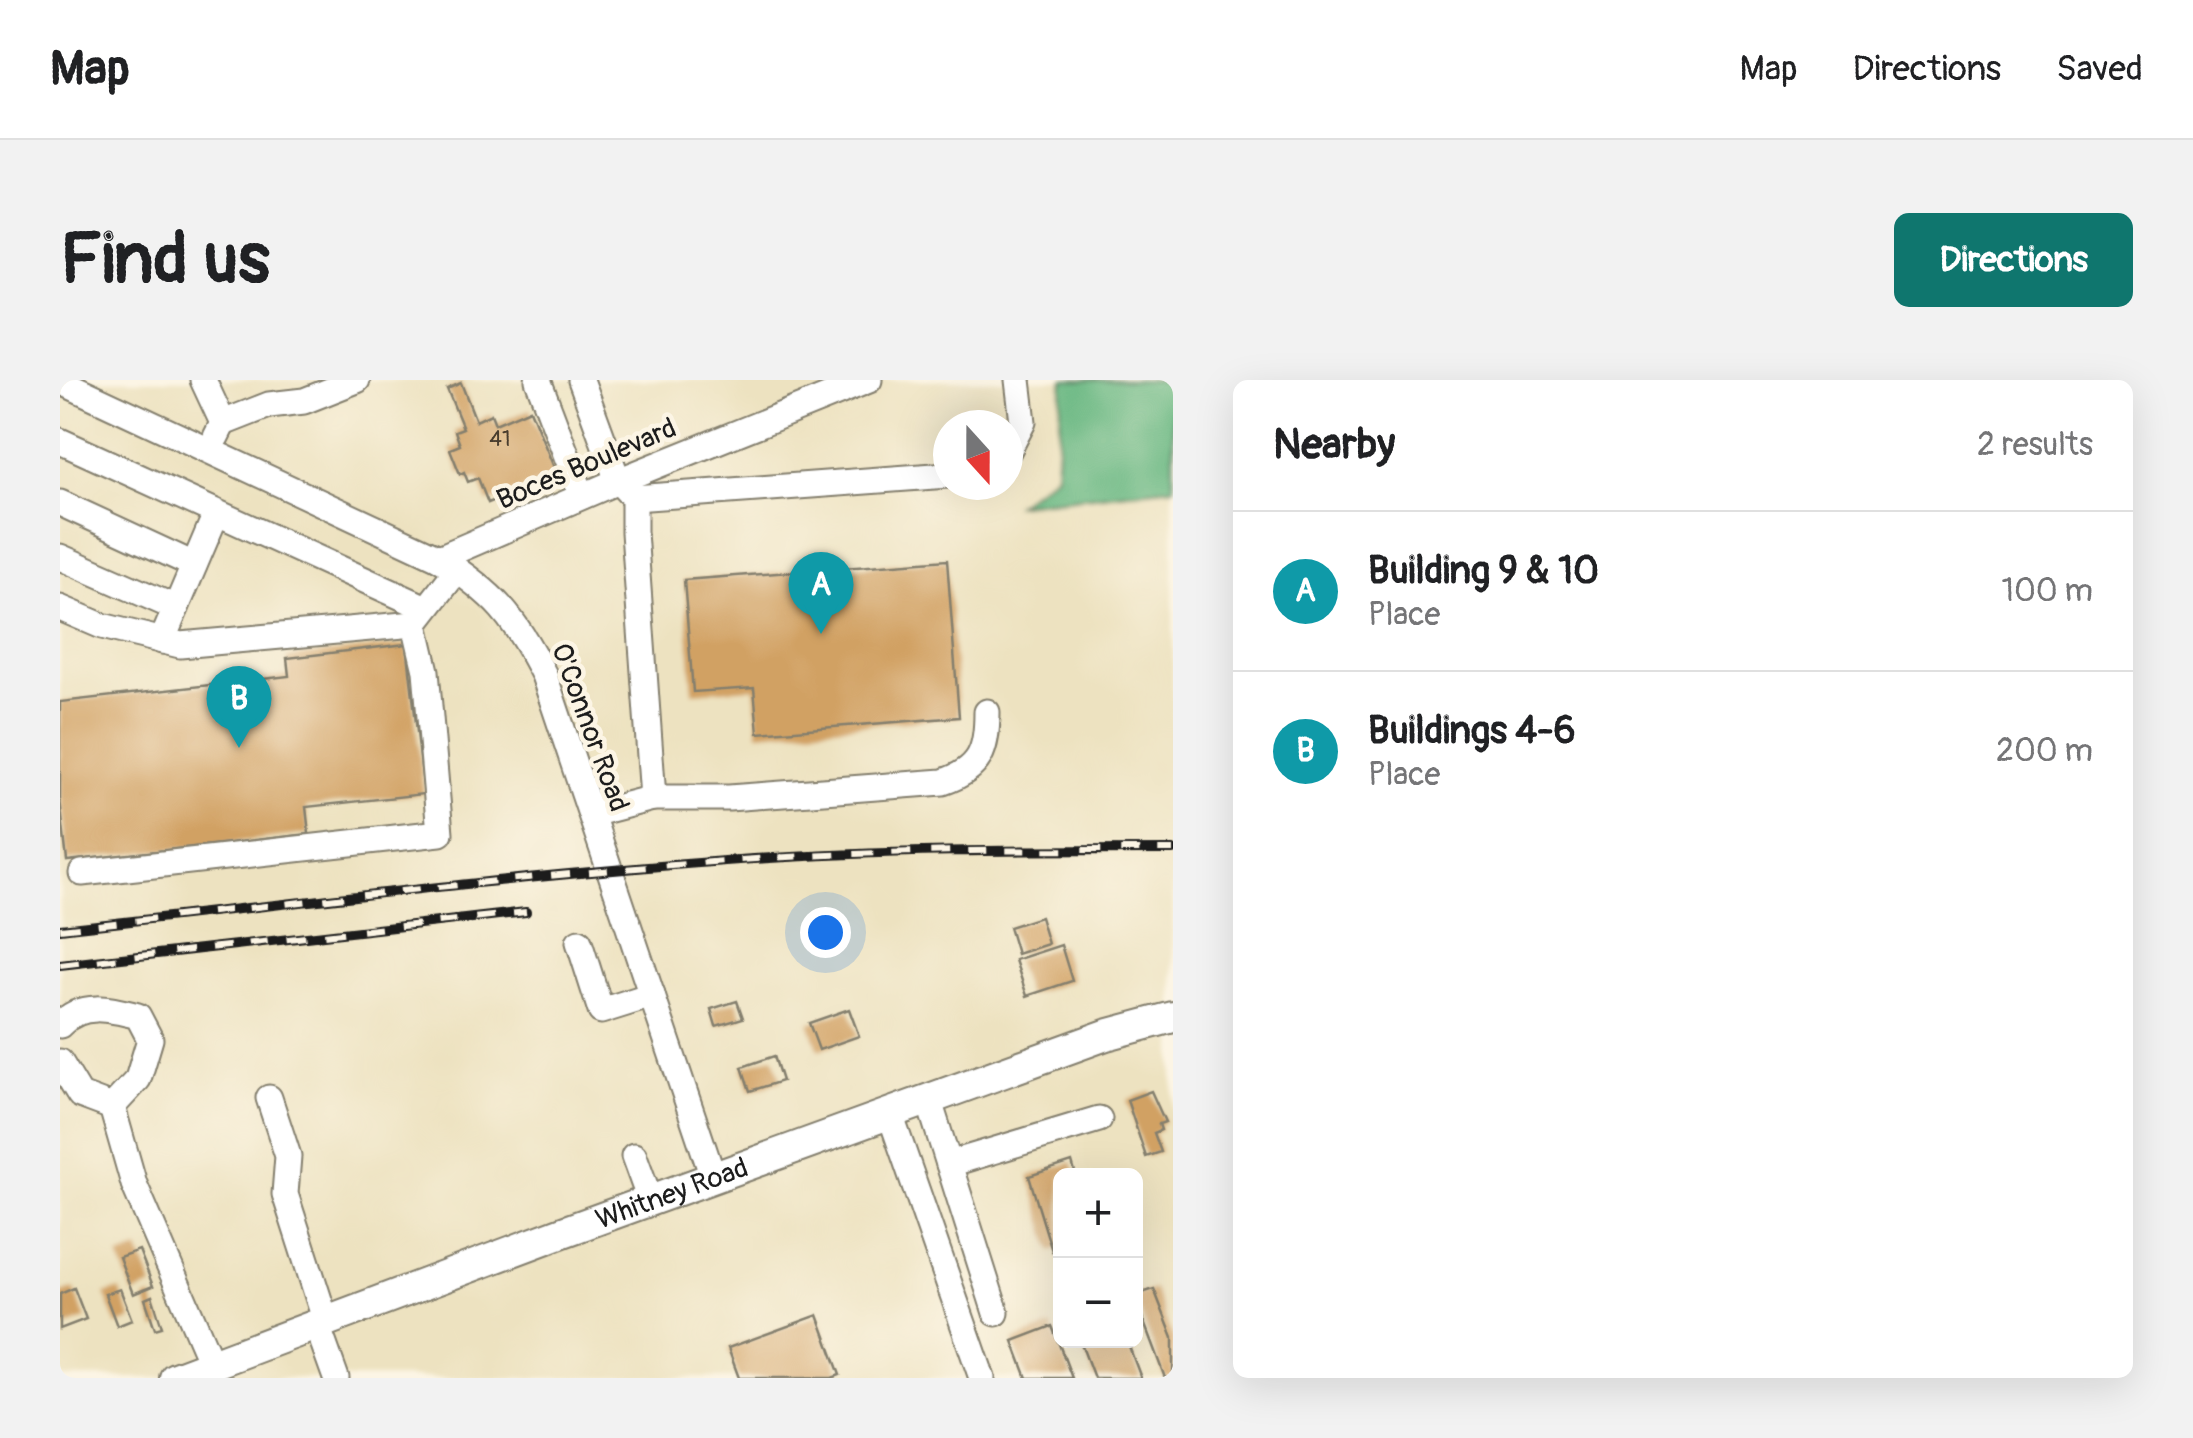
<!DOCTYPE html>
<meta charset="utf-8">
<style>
:root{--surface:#fff;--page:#f2f2f2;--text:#202124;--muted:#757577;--line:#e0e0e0;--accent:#0f766e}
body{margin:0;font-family:Pangolin,sans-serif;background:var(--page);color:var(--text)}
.controls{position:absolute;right:30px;bottom:30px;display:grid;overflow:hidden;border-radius:15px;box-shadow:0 10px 40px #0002}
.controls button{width:90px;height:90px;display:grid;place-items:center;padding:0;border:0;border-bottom:2px solid var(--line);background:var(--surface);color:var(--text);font:50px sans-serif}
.compass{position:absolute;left:873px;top:30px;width:90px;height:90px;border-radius:50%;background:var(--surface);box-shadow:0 10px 40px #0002;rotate:159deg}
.you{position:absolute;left:765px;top:552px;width:35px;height:35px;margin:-25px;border:8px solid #fff;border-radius:50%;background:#1a73e8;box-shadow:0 0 0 15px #1a73e833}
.badge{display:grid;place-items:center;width:65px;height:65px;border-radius:50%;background:var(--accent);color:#fff;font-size:32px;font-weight:700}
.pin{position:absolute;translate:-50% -82px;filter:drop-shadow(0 2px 5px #0008)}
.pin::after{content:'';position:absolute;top:52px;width:35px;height:30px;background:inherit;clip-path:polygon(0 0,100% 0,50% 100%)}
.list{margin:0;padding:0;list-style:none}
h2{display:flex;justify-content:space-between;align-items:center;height:130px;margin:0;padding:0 40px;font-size:42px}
h2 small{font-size:32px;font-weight:400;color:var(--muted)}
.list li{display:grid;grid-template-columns:65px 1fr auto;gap:30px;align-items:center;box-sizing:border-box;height:160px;padding:0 40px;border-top:2px solid var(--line)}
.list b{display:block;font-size:38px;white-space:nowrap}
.list p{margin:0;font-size:32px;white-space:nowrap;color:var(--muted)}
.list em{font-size:32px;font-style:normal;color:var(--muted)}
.map{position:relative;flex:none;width:1113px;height:998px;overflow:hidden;border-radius:15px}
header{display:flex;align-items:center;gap:60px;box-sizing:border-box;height:140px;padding:0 50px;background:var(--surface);border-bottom:2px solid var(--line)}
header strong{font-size:48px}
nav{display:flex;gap:55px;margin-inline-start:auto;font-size:35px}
.intro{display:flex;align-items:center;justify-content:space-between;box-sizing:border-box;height:240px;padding:0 60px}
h1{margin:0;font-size:70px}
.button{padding:25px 45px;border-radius:15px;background:var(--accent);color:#fff;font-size:35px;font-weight:700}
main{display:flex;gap:60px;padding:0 60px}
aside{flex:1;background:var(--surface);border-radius:15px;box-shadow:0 10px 40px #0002}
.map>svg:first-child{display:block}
.forest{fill:#69b882;stroke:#426a4f;stroke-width:2.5}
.building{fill:#d1a163}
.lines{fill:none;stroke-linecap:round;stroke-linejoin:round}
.minor-casing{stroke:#847f6e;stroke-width:29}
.major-casing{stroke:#847f6e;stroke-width:34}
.minor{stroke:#fff;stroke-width:25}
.major{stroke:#fff;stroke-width:30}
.rail-casing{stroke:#1c1c1c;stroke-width:10}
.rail{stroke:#fcf5e5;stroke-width:6;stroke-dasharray:19;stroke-linecap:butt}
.labels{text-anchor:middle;stroke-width:9;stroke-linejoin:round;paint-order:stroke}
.number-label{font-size:22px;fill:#493d2e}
.street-label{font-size:28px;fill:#1c1c1c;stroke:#fcf5e5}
</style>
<header>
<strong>Map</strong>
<nav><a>Map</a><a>Directions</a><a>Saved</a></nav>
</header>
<div class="intro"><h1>Find us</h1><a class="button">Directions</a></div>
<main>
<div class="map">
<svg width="1113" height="998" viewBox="0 0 1113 998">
<rect width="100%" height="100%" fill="#fcf5e5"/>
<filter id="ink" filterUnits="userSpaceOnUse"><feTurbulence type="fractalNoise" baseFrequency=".01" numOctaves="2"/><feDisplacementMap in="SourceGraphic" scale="20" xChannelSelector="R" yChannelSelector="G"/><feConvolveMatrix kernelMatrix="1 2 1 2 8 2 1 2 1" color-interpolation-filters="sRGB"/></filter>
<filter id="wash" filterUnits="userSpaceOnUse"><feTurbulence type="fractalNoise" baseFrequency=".0048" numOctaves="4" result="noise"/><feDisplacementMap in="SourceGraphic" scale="40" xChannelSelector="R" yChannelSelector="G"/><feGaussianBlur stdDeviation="2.25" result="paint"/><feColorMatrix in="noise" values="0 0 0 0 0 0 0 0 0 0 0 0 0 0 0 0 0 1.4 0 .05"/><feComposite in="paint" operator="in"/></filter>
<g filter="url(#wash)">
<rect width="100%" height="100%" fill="#ede2c0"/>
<!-- forest -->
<path class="forest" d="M1003,0H1113V107L957,124L996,94Z"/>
<g id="blocks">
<!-- building -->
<g class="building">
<path d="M401,3L416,41L431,34L435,44L470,29L497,95L428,123L418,98L408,102L404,92L400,94L390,69L400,65L395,51L403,48L387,9Z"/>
<path d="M887,180L899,337L698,353L694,308L633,312L624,200Z"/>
<path d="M347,264L364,414L246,427L249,454L7,481L0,419V322L229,296L227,278Z"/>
<path d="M980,537L988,564L957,574L949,547Z"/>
<path d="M1001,565L1012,601L967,616L955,580Z"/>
<path d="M677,621L683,638L656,646L651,629Z"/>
<path d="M789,629L799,656L759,670L749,643Z"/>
<path d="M714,676L722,701L690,711L682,687Z"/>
<path d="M1091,711L1105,742L1099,744L1101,750L1094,753L1101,772L1086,777L1067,720Z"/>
<path d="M1012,782L1016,796H1001V868L992,871L969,796Z"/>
<path d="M79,870L93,906L73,914L59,877Z"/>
<path d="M14,908L26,939L0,949V914Z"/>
<path d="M60,909L72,940L57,946L45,914Z"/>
<path d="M1094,909L1113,958V998H1105L1076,921V915Z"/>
<path d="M92,916L102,947L95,949L85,919Z"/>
<path d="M758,935L780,995L772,998H679L668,968Z"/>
<path d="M992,946L1012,998H967L953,961Z"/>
<path d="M1020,961H1067L1081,998H1034Z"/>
</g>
</g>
</g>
<g filter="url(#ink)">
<use href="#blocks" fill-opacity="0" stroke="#847f6e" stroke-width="2.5"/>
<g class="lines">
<defs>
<g id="minor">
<path d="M143,0L163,43L156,57"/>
<path d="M478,0L522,116"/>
<path d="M521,0L558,101L574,118L888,95"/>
<path d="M0,1L379,178C435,214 454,236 484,295L653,797"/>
<path d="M163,43L209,25L244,21L297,0"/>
<path d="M0,61L366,228"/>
<path d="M948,71L963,42L958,0"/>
<path d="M574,118V152L593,418H669L883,402C921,389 927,370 927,332"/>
<path d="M0,123L134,185"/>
<path d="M0,177L116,228"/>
<path d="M379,178L558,101L809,0"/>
<path d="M0,228L42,246L120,265L355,244L397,190"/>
<path d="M102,261L156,134"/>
<path d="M532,434L593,418"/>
<path d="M22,493L380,453L366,291L355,244"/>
<path d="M519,562L541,631L592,615"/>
<path d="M0,645C21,621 51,629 78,636L90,659L78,699L52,727"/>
<path d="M0,682L20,715L52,727"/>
<path d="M209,718L228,776L225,814L266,942"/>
<path d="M869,721L936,933"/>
<path d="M52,727L74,804L152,985"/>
<path d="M830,734L922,998"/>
<path d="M574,776L590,820"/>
<path d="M889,784L1039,739"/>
<path d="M257,945L276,998"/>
</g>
<g id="major">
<path id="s1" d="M115,998L503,852L1046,655L1113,637"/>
</g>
</defs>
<!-- minor casing -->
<use href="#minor" class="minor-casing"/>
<!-- major casing -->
<use href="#major" class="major-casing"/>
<!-- minor -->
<use href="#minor" class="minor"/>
<!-- major -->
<use href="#major" class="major"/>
<defs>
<g id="rail">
<path d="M0,549C221,525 443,497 665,481C814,470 964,470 1113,470"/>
<path d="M0,585L466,532"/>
</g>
</defs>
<!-- rail casing -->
<use href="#rail" class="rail-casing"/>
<!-- rail -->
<use href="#rail" class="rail"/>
</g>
</g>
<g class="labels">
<!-- number labels -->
<g class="number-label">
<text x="440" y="66">41</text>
</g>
<!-- street labels -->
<g class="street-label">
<text transform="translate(526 83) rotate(-23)" y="10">Boces Boulevard</text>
<text transform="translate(531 347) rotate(70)" y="10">O'Connor Road</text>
<text dy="10" stroke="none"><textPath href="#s1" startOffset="530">Whitney Road</textPath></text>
</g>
</g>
</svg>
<div class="controls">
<button>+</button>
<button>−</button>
</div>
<svg class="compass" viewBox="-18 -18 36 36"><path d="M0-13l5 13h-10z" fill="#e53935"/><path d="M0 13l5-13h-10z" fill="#757577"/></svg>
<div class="you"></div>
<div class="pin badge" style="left:761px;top:254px;background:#0f9aa8">A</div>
<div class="pin badge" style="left:179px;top:368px;background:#0f9aa8">B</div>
</div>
<aside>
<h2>Nearby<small>2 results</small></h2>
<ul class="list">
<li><span class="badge" style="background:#0f9aa8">A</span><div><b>Building 9 &amp; 10</b><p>Place</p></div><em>100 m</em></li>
<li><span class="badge" style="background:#0f9aa8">B</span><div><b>Buildings 4-6</b><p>Place</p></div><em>200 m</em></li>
</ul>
</aside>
</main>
